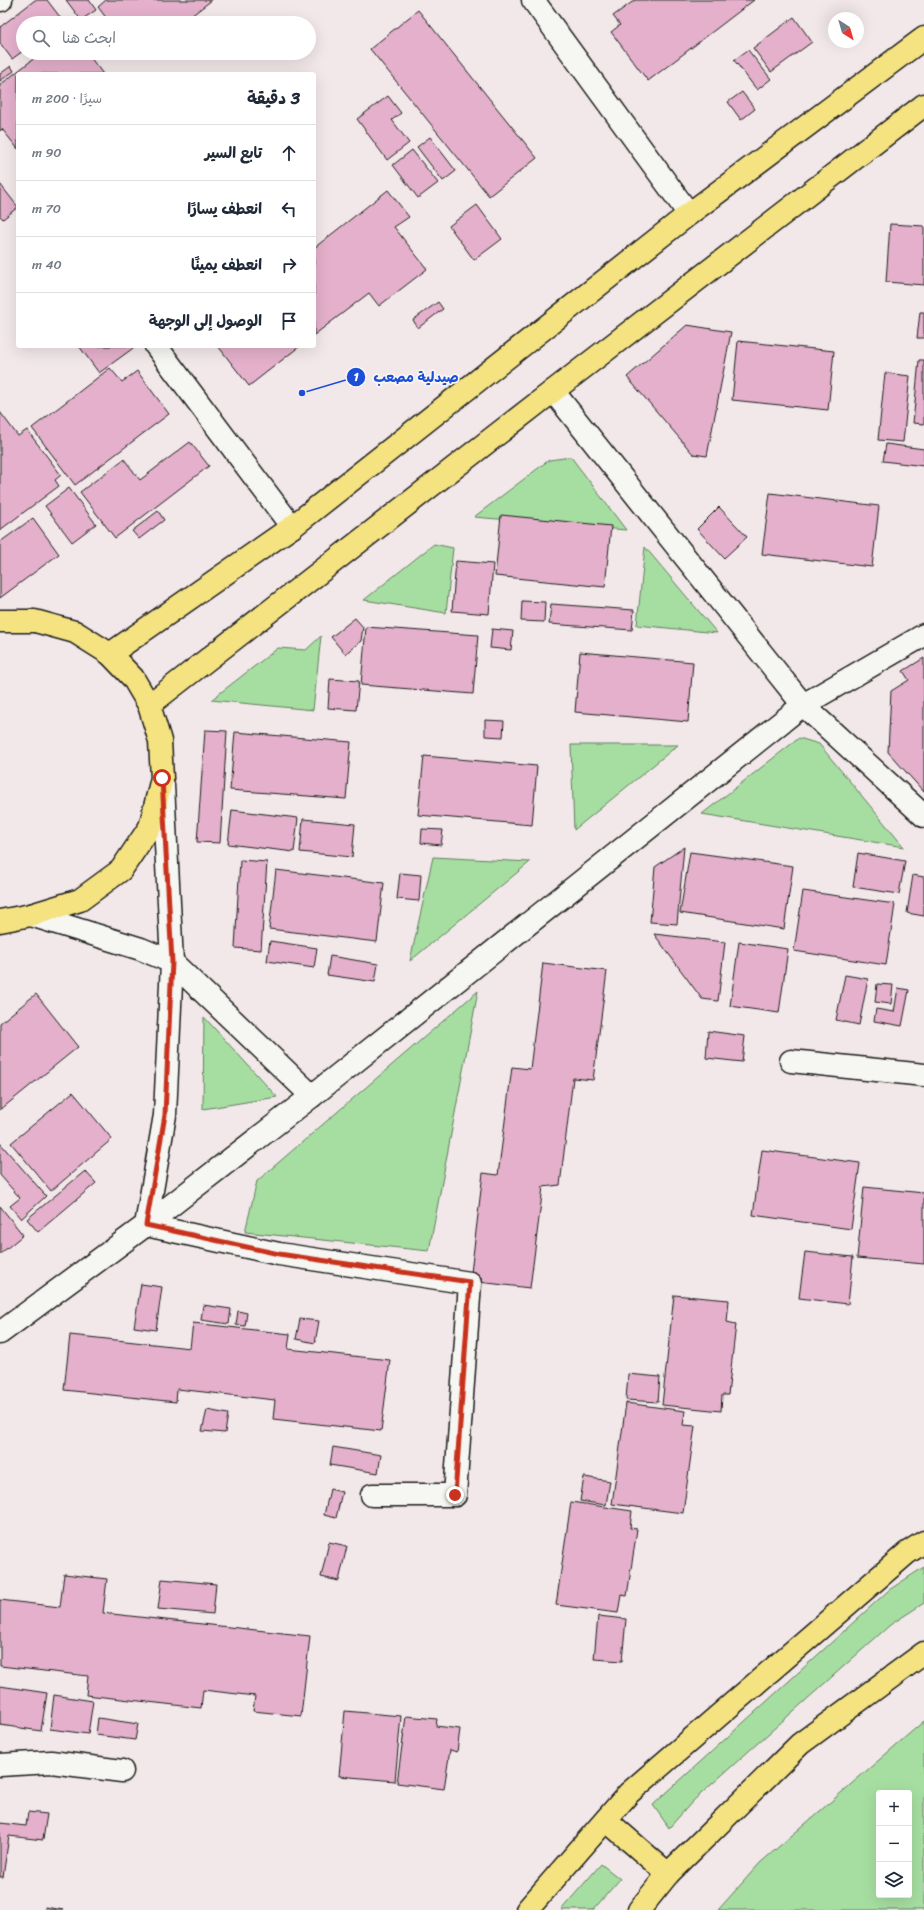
<!DOCTYPE html>
<html lang="ar">
<meta charset="utf-8">
<style>
:root{--surface:#fff;--page:#f2f2f3;--text:#1f2937;--muted:#747a83;--line:#e0e1e3}
body{margin:0;font-family:Sriracha,"Playpen Sans Arabic",sans-serif;background:var(--page);color:var(--text);direction:rtl}
.controls{position:absolute;right:12px;bottom:12px;display:grid;overflow:hidden;border-radius:4px;box-shadow:0 4px 16px #0002}
.controls button{width:36px;height:36px;display:grid;place-items:center;padding:0;border:0;border-bottom:1px solid var(--line);background:var(--surface);color:var(--text);font:20px sans-serif}
.compass{position:absolute;left:828px;top:12px;width:36px;height:36px;border-radius:50%;background:var(--surface);box-shadow:0 4px 16px #0002;rotate:143deg}
.stop{position:absolute;width:12px;height:12px;margin:-9px;border:3px solid #c8321e;border-radius:50%;background:#fff}
.stop.end{background:#c8321e;border-color:#fff;box-shadow:0 1px 4px #0008}
.list{margin:0;padding:0;list-style:none}
h2{display:flex;justify-content:space-between;align-items:center;height:52px;margin:0;padding:0 16px;font-size:17px}
h2 small{font-size:13px;font-weight:400;color:var(--muted)}
.list li{display:grid;grid-template-columns:26px 1fr auto;gap:12px;align-items:center;box-sizing:border-box;height:56px;padding:0 16px;border-top:1px solid var(--line)}
.list b{display:block;font-size:15px;white-space:nowrap}
.list em{font-size:13px;font-style:normal;color:var(--muted)}
.icon{flex:none;width:22px;height:22px;fill:none;stroke:currentColor;stroke-width:2;stroke-linecap:round;stroke-linejoin:round}
.map{position:relative;flex:none;width:924px;height:1910px;overflow:hidden;direction:ltr}
.search{position:absolute;background:var(--surface);box-shadow:0 4px 16px #0002;left:16px;top:16px;width:300px;height:44px;display:flex;align-items:center;gap:10px;box-sizing:border-box;padding:0 14px;border-radius:22px;color:var(--muted);font-size:15px}
.panel{position:absolute;background:var(--surface);box-shadow:0 4px 16px #0002;left:16px;top:72px;width:300px;height:276px;border-radius:4px;direction:rtl}
.map>svg:first-child{display:block}
.green{fill:#a6dea1;stroke:#617d5e;fill-rule:evenodd}
.building{fill:#e4b0cb;stroke:#1c1c1c}
.lines{fill:none;stroke-linecap:round;stroke-linejoin:round}
.minor-casing{stroke:#1c1c1c;stroke-width:25}
.major-casing{stroke:#1c1c1c;stroke-width:25}
.minor{stroke:#f6f6f2;stroke-width:22}
.major{stroke:#f5e382;stroke-width:22}
.route{stroke:#c8321e;stroke-width:5}
.leader{fill:none;stroke:#1d4ed8;stroke-width:1.5}
.callout-dot{fill:#1d4ed8;stroke:#f6f6f2;stroke-width:1.5}
.mark-label{font-size:12px;text-anchor:middle;font-weight:bold;fill:#fff}
.callout-label{font-size:14px;text-anchor:middle;font-weight:bold;fill:#1d4ed8;stroke:#f6f6f2;stroke-width:3.5;stroke-linejoin:round;paint-order:stroke}
</style>
<div class="map">
<svg width="924" height="1910" viewBox="0 0 924 1910">
<rect width="100%" height="100%" fill="#f2e8ea"/>
<filter id="ink" filterUnits="userSpaceOnUse"><feTurbulence type="fractalNoise" baseFrequency=".025" numOctaves="2"/><feDisplacementMap in="SourceGraphic" scale="8" xChannelSelector="R" yChannelSelector="G"/><feConvolveMatrix kernelMatrix="1 2 1 2 8 2 1 2 1" color-interpolation-filters="sRGB"/></filter>
<g filter="url(#ink)">
<!-- green -->
<g class="green">
<path d="M571,457L626,530L474,517L549,460Z"/>
<path d="M434,544L453,548L446,613L364,600Z"/>
<path d="M645,547L717,633L637,625Z"/>
<path d="M321,636L313,710L211,700L278,648L306,650Z"/>
<path d="M799,738L819,744L904,847L702,814Z"/>
<path d="M571,745H678L574,830Z"/>
<path d="M433,857L530,862L410,961Z"/>
<path d="M478,991L429,1251L245,1232L257,1181Z"/>
<path d="M204,1017L277,1097L203,1109Z"/>
<path d="M924,1567V1603L890,1625L693,1801L669,1828L653,1805L889,1590Z"/>
<path d="M924,1721V1910H718L760,1863ZM879,1793H909V1895H879Z"/>
<path d="M601,1864L620,1879L593,1910H561Z"/>
</g>
<!-- building -->
<g class="building">
<path d="M35,0H47L63,21L60,23H23V51L12,59L0,43V27Z"/>
<path d="M66,0H89L96,10L81,20Z"/>
<path d="M106,0H212L182,23H110L98,7Z"/>
<path d="M635,0H754L648,81L611,32L620,25L613,16Z"/>
<path d="M418,10L537,158L489,196L370,49Z"/>
<path d="M794,17L812,42L771,72L753,48Z"/>
<path d="M748,50L771,79L757,90L734,60Z"/>
<path d="M41,53H87L103,74H18V149L2,129L0,131V85Z"/>
<path d="M11,66L14,71L0,81V74Z"/>
<path d="M742,92L755,109L741,120L728,102Z"/>
<path d="M388,96L401,113L392,120L409,143L387,160L357,119Z"/>
<path d="M430,137L456,171L443,181L417,147Z"/>
<path d="M412,150L438,183L418,198L393,165Z"/>
<path d="M0,184L18,207L3,219L0,216Z"/>
<path d="M388,190L409,217L394,227L427,269L379,306L369,293L314,335V248Z"/>
<path d="M477,205L502,239L474,260L449,226Z"/>
<path d="M890,224L924,226V285L886,282Z"/>
<path d="M438,302L443,309L418,328L413,320Z"/>
<path d="M920,312H924V338H917Z"/>
<path d="M687,325L731,332L707,456L693,454L627,377Z"/>
<path d="M738,341L834,351L828,410L732,400Z"/>
<path d="M79,346H136L99,373Z"/>
<path d="M218,346H300L249,386Z"/>
<path d="M919,360H924V424L913,423Z"/>
<path d="M110,368L122,382L137,371L169,414L75,485L32,428Z"/>
<path d="M885,373L910,376L903,442L878,440Z"/>
<path d="M0,412L18,436L27,430L61,475L55,480L59,486L0,530Z"/>
<path d="M190,442L209,466L115,538L80,492L124,459L140,480Z"/>
<path d="M886,444L924,449V466L883,461Z"/>
<path d="M69,488L96,524L72,542L45,506Z"/>
<path d="M770,493L879,506L872,567L762,554Z"/>
<path d="M719,507L747,537L724,558L697,529Z"/>
<path d="M158,511L164,520L139,539L132,531Z"/>
<path d="M501,515L611,526L605,587L495,576Z"/>
<path d="M33,518L59,554L0,598V542Z"/>
<path d="M456,561L493,564L489,614L452,611Z"/>
<path d="M522,601L545,602L544,622L521,621Z"/>
<path d="M551,604L634,610L632,630L549,624Z"/>
<path d="M355,618L363,627L361,641L345,654L331,637Z"/>
<path d="M366,627L478,635L473,694L361,685Z"/>
<path d="M492,629L513,631L511,650L490,648Z"/>
<path d="M580,652L693,662L688,722L575,712Z"/>
<path d="M924,658V792L888,752L891,691L909,680L903,671Z"/>
<path d="M330,679L359,681L356,710L328,708Z"/>
<path d="M485,720L504,721L503,737L485,736Z"/>
<path d="M205,730L227,731L220,843L197,842Z"/>
<path d="M235,732L351,742L346,799L230,790Z"/>
<path d="M424,756L537,766L532,825L418,815Z"/>
<path d="M232,810L298,818L294,852L228,844Z"/>
<path d="M303,819L355,824L352,857L300,852Z"/>
<path d="M422,829L443,830L441,845L421,843Z"/>
<path d="M684,847L677,924L650,922L655,867Z"/>
<path d="M690,852L793,866L784,929L680,913Z"/>
<path d="M858,853L905,861L899,894L853,887Z"/>
<path d="M240,860L267,862L261,950L235,948Z"/>
<path d="M276,870L384,883L377,942L269,929Z"/>
<path d="M400,873L421,875L419,901L397,899Z"/>
<path d="M913,875L924,877V916L907,913Z"/>
<path d="M803,891L895,904L886,965L794,951Z"/>
<path d="M654,934L725,942L718,1001L702,999Z"/>
<path d="M270,941L317,948L314,968L267,961Z"/>
<path d="M739,942L788,949L779,1013L730,1006Z"/>
<path d="M330,956L378,964L375,982L327,975Z"/>
<path d="M543,963L607,971L593,1080L573,1078L560,1185L543,1187L530,1288L470,1281L483,1173L498,1175L512,1067L530,1069Z"/>
<path d="M845,975L868,979L859,1025L836,1020Z"/>
<path d="M877,984L893,985L891,1004L875,1002Z"/>
<path d="M898,988L909,990L902,1026L874,1021L876,1009L894,1012Z"/>
<path d="M36,994L78,1047L0,1110V1023Z"/>
<path d="M708,1031L745,1036L742,1062L706,1058Z"/>
<path d="M73,1092L112,1139L51,1191L11,1143Z"/>
<path d="M0,1143L46,1196L21,1219L10,1206L20,1198L0,1175Z"/>
<path d="M762,1150L860,1163L851,1229L753,1215Z"/>
<path d="M85,1171L96,1183L38,1232L27,1219Z"/>
<path d="M864,1187L924,1193V1264L857,1258Z"/>
<path d="M0,1206L23,1235L0,1254Z"/>
<path d="M805,1252L853,1257L848,1304L799,1298Z"/>
<path d="M141,1284L162,1287L156,1330L134,1327Z"/>
<path d="M674,1295L729,1300L727,1322L736,1324L728,1395H722L721,1411L662,1405Z"/>
<path d="M203,1305L231,1309L229,1324L201,1320Z"/>
<path d="M238,1311L247,1313L245,1326L236,1325Z"/>
<path d="M300,1319L319,1321L315,1343L296,1339Z"/>
<path d="M193,1323L290,1334L288,1349L390,1360L381,1431L273,1419L275,1400L177,1389L176,1402L64,1390L70,1335L190,1348Z"/>
<path d="M628,1374L660,1377L658,1402L626,1400Z"/>
<path d="M626,1403L685,1411L683,1425L695,1426L683,1513L612,1504Z"/>
<path d="M207,1410L228,1414L225,1433L202,1431Z"/>
<path d="M333,1447L381,1455L378,1473L330,1465Z"/>
<path d="M584,1477L610,1481L606,1505L580,1501Z"/>
<path d="M330,1489L342,1492L336,1518L324,1515Z"/>
<path d="M571,1502L632,1511L630,1528L637,1529L627,1596L621,1595L618,1613L556,1605Z"/>
<path d="M329,1542L347,1546L339,1581L321,1577Z"/>
<path d="M64,1574L107,1579L103,1613L310,1636L301,1716L253,1711L255,1696L203,1690L201,1708L86,1695L88,1676L0,1666V1600L60,1607Z"/>
<path d="M162,1579L216,1584L213,1614L158,1609Z"/>
<path d="M598,1616L626,1619L622,1661L594,1659Z"/>
<path d="M0,1686L47,1693L41,1731L0,1725Z"/>
<path d="M54,1695L93,1701L88,1734L50,1729Z"/>
<path d="M345,1711L401,1716L395,1781L339,1776Z"/>
<path d="M406,1716L437,1719L436,1726L460,1729L457,1752L450,1750L444,1789L397,1783Z"/>
<path d="M98,1718L138,1724L135,1740L96,1735Z"/>
<path d="M28,1812L47,1814L43,1840L9,1836L3,1877H0V1823L26,1826Z"/>
<path d="M45,1907L63,1910H45Z"/>
</g>
<g class="lines">
<defs>
<g id="minor">
<path d="M0,0H1"/>
<path d="M533,0L689,214"/>
<path d="M156,346L292,527"/>
<path d="M553,391L803,705L924,816"/>
<path d="M163,785L172,962L312,1096"/>
<path d="M791,1061L924,1075"/>
<path d="M0,1333L146,1225L165,1115L172,962L141,949L31,915"/>
<path d="M372,1495H455L470,1283L279,1254L146,1225L312,1096L803,705L924,635"/>
<path d="M0,1765L51,1762L122,1771"/>
</g>
<g id="major">
<path d="M0,621H35L75,632L110,654L133,678L149,705L160,741L162,778L150,827L121,870L80,900L31,915L0,921"/>
<path d="M110,654L292,527L689,214L924,38"/>
<path d="M149,705L553,391L924,105"/>
<path d="M606,1820L668,1874"/>
<path d="M527,1910L629,1793L907,1553L924,1542"/>
<path d="M639,1910L668,1874L800,1744L924,1653"/>
</g>
</defs>
<!-- minor casing -->
<use href="#minor" class="minor-casing"/>
<!-- major casing -->
<use href="#major" class="major-casing"/>
<!-- minor -->
<use href="#minor" class="minor"/>
<!-- major -->
<use href="#major" class="major"/>
</g>
</g>
<g class="lines" filter="url(#ink)">
<!-- route -->
<path class="route" d="M162,778L172,962L165,1115L146,1225L279,1254L470,1282L455,1495"/>
</g>
<!-- callouts -->
<path class="leader" d="M302 393L356 377"/>
<g class="callout-dot">
<circle cx="302" cy="393" r="4"/>
<circle cx="356" cy="377" r="10"/>
</g>
<g class="mark-label">
<text x="356" y="381">1</text>
</g>
<g class="callout-label">
<text x="416" y="382">صيدلية مصعب</text>
</g>
</svg>
<div class="controls">
<button>+</button>
<button>−</button>
<button><svg class="icon" aria-label="layers" viewBox="0 0 24 24"><path d="M12 4l9 5-9 5-9-5zM3 14l9 5 9-5"/></svg></button>
</div>
<svg class="compass" viewBox="-18 -18 36 36"><path d="M0-13l5 13h-10z" fill="#e53935"/><path d="M0 13l5-13h-10z" fill="#747a83"/></svg>
<div class="stop" style="left:162px;top:778px"></div>
<div class="stop end" style="left:455px;top:1495px"></div>
<div class="search"><svg class="icon" aria-label="search" viewBox="0 0 24 24"><circle cx="10" cy="10" r="6"/><path d="M15 15l6 6"/></svg>ابحث هنا</div>
<section class="panel">
<h2>3 دقيقة<small>سيرًا · 200 m</small></h2>
<ul class="list">
<li><svg class="icon" aria-label="ahead" viewBox="0 0 24 24"><path d="M12 20V5M6 11l6-6 6 6"/></svg><div><b>تابع السير</b></div><em>90 m</em></li>
<li><svg class="icon" aria-label="left" viewBox="0 0 24 24"><path d="M17 20v-9H6M10 6l-5 5 5 5"/></svg><div><b>انعطف يسارًا</b></div><em>70 m</em></li>
<li><svg class="icon" aria-label="right" viewBox="0 0 24 24"><path d="M7 20v-9h11M14 6l5 5-5 5"/></svg><div><b>انعطف يمينًا</b></div><em>40 m</em></li>
<li><svg class="icon" aria-label="arrive" viewBox="0 0 24 24"><path d="M6 21V4h12l-3 4 3 4H6"/></svg><div><b>الوصول إلى الوجهة</b></div></li>
</ul>
</section>
</div>
